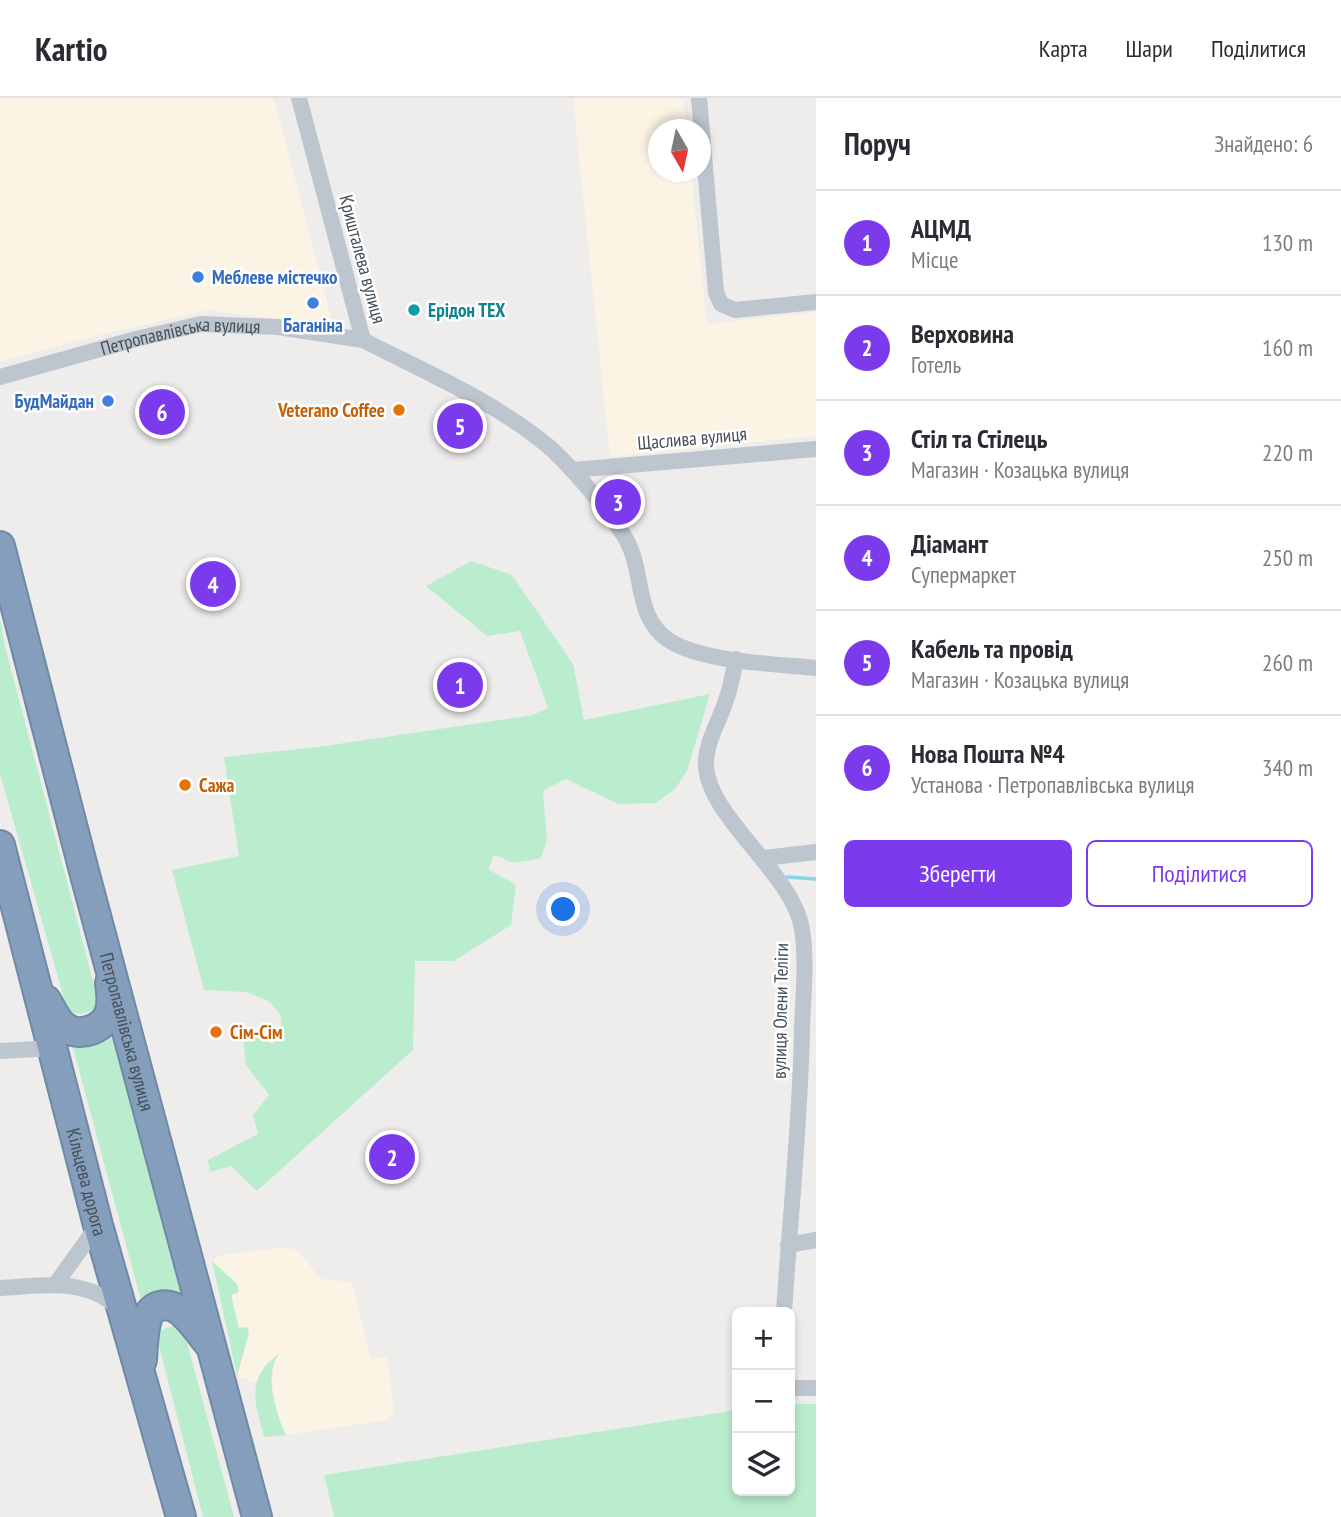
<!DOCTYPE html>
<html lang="uk">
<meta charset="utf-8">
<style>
:root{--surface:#fff;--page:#f7f7f7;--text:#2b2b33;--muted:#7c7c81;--line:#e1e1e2;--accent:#7c3aed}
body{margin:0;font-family:"PT Sans Narrow",sans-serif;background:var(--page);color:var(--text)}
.controls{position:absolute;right:21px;bottom:21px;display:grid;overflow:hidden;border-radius:10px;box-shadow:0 4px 10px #0003}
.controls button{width:63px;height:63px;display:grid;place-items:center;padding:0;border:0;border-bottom:2px solid var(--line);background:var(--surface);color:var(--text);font:35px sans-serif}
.compass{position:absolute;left:648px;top:21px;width:63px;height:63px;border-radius:50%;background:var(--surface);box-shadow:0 4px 10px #0003;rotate:171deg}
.you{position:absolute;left:564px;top:812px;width:24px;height:24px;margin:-18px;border:5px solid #fff;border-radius:50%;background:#1a73e8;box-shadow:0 0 0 10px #1a73e833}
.badge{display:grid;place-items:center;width:46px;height:46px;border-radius:50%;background:var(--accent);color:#fff;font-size:23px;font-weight:700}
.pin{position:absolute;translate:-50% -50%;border:4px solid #fff;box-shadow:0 2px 7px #0006}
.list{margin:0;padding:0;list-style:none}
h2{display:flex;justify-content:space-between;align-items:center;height:91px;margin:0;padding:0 28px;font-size:30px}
h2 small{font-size:23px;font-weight:400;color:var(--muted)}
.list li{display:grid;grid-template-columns:46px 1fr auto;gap:21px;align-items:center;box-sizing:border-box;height:105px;padding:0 28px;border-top:2px solid var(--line)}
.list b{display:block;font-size:26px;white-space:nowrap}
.list p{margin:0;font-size:23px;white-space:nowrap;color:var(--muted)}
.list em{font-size:23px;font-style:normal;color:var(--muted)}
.actions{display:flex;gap:14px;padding:21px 28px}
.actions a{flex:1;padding:16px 0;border:2px solid var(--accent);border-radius:10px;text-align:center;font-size:24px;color:var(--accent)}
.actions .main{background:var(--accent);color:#fff}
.icon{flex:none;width:38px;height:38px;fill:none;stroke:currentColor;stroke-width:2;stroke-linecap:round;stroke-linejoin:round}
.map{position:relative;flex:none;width:816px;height:1419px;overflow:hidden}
header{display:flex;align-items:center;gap:42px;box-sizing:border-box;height:98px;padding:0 35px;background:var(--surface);border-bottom:2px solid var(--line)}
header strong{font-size:33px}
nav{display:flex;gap:38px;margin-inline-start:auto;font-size:24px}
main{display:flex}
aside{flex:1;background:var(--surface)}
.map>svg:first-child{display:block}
.commercial{fill:#fbf4e4}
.green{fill:#baedce}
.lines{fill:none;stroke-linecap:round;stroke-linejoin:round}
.stream{stroke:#87d5e9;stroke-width:3.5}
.highway-casing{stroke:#6f89a6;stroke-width:32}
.street{stroke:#bdc6ce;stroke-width:16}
.highway{stroke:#849ebb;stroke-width:28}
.shop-dot{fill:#3f7fe0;stroke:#fff;stroke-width:2.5}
.culture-dot{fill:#0f9aa8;stroke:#fff;stroke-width:2.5}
.food-dot{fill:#e8710a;stroke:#fff;stroke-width:2.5}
.labels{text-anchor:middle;stroke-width:5;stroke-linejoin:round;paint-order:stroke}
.street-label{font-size:19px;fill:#454f59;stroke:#fff}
.shop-label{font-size:19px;font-weight:bold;fill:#366cbe;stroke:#fff;text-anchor:start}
.culture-label{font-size:19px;font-weight:bold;fill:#0d838f;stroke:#fff;text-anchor:start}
.food-label{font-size:19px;font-weight:bold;fill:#c56008;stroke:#fff;text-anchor:start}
</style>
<header>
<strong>Kartio</strong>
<nav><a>Карта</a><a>Шари</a><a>Поділитися</a></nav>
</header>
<main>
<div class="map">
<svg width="816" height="1419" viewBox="0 0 816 1419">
<rect width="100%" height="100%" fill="#efecec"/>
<!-- commercial -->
<g class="commercial">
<path d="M0,0H274L332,223L328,229L208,212L87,240L0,264Z"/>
<path d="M573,0H683L687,31L659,32V74H691L707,226L816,214V338L610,359Z"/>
<path d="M288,1149L298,1153L321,1181L352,1184L371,1261L387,1259L394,1313L387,1322L286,1337L280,1325L272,1289L274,1263L268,1264L262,1272L256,1285L237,1278L212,1163L222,1157Z"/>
</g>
<!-- green -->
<g class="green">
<path d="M471,463L512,477L573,566L584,622L710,596L687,673L675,691L656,705L618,706L566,681L543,693L547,743L541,760L514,765L494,757L488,771L516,787L511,827L454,863H415L413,952L257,1093L231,1068L210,1074L208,1062L258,1036L253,1017L269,997L246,967L243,940L256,938L273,946L282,933L281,918L270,904L247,894L204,892L172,772L239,758L224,659L318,649L533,617L548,610L520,533L487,538L426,488Z"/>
<path d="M0,521L6,552L98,902C97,915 82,917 71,915L67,911L0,676Z"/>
<path d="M112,936L181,1196L163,1194L142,1206L72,946C87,952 101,947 112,936Z"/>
<path d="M212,1163L237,1186L239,1194L231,1197L239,1230L247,1229L249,1235L237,1278Z"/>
<path d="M177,1227L185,1237L234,1419H203L156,1236L160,1232Z"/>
<path d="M279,1256C263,1277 276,1315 286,1337L264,1339C255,1304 245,1281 279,1256Z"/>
<path d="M790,1306H816V1419H334L324,1377L737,1312V1393H790Z"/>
</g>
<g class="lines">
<!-- stream -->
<path class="stream" d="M787,779L816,781"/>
<defs>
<g id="highway">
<path id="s2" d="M0,448L84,773L257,1419"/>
<path id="s3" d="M0,747L98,1127L181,1419"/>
<path d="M46,902C51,910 55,920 61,926C77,943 109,931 111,908C112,901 111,892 110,885"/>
<path d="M142,1262C143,1249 143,1230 148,1218C150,1213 155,1209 160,1208C180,1202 198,1233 209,1246"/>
</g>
</defs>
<!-- highway casing -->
<use href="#highway" class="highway-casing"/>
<!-- street -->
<g class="street">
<path d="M299,0L363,242C425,274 494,303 548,348C571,368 608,412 624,438C646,471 632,519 670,543C703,564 776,566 816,570"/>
<path d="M699,0L716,194L721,206L735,212L816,204"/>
<path id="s1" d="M0,279L136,241L201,226L278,229L363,242"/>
<path d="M572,372L816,351"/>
<path d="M736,561C733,575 731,589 726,602C720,622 707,642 706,663C703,716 793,774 802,831C807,864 803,899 802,933C800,1027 790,1120 784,1214"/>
<path d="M764,760L816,754"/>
<path d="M0,953L53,950"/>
<path d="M788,1147L816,1142"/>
<path d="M55,1187L98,1127"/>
<path d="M0,1190C41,1188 84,1179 117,1209"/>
<path d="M790,1290H816"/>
</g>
<!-- highway -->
<use href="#highway" class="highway"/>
</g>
<!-- markers -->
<g class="shop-dot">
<circle cx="198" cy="179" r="7"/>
<circle cx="313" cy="205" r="7"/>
<circle cx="108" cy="303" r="7"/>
</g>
<circle class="culture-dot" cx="414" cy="212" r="7"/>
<g class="food-dot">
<circle cx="399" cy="312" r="7"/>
<circle cx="185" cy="687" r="7"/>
<circle cx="216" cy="934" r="7"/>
</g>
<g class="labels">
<!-- street labels -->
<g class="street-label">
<text transform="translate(363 161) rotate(75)" y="7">Кришталева вулиця</text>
<text dy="7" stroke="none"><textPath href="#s1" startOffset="186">Петропавлівська вулиця</textPath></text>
<text transform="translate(692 340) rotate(-5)" y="7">Щаслива вулиця</text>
<text transform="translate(780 913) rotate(-89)" y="7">вулиця Олени Теліги</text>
<text dy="7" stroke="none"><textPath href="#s2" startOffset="502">Петропавлівська вулиця</textPath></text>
<text dy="7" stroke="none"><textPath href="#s3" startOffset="348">Кільцева дорога</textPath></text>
</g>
<!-- shop labels -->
<g class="shop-label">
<text x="212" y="186">Меблеве містечко</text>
<text x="313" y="234" text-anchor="middle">Баганіна</text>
<text x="94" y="310" text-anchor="end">БудМайдан</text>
</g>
<!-- culture labels -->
<g class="culture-label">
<text x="428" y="219">Ерідон ТЕХ</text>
</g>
<!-- food labels -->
<g class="food-label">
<text x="385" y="319" text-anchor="end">Veterano Coffee</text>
<text x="199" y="694">Сажа</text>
<text x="230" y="941">Сім-Сім</text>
</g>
</g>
</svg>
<div class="controls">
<button>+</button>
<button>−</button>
<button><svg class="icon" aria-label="layers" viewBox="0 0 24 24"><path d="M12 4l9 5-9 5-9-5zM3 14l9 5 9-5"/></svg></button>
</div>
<svg class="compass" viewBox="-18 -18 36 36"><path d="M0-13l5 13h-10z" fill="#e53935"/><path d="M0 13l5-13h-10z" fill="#7c7c81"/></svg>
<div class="you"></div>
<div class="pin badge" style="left:460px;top:587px">1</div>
<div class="pin badge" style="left:392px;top:1059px">2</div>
<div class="pin badge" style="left:618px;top:404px">3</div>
<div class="pin badge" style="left:213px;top:486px">4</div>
<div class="pin badge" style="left:460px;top:328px">5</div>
<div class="pin badge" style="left:162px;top:314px">6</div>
</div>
<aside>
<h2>Поруч<small>Знайдено: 6</small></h2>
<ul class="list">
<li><span class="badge">1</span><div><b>АЦМД</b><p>Місце</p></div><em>130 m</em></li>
<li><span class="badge">2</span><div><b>Верховина</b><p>Готель</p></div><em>160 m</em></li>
<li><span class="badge">3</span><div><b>Стіл та Стілець</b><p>Магазин · Козацька вулиця</p></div><em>220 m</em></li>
<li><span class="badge">4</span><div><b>Діамант</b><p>Супермаркет</p></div><em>250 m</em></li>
<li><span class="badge">5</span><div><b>Кабель та провід</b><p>Магазин · Козацька вулиця</p></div><em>260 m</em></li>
<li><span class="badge">6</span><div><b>Нова Пошта №4</b><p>Установа · Петропавлівська вулиця</p></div><em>340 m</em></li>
</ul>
<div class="actions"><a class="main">Зберегти</a><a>Поділитися</a></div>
</aside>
</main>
